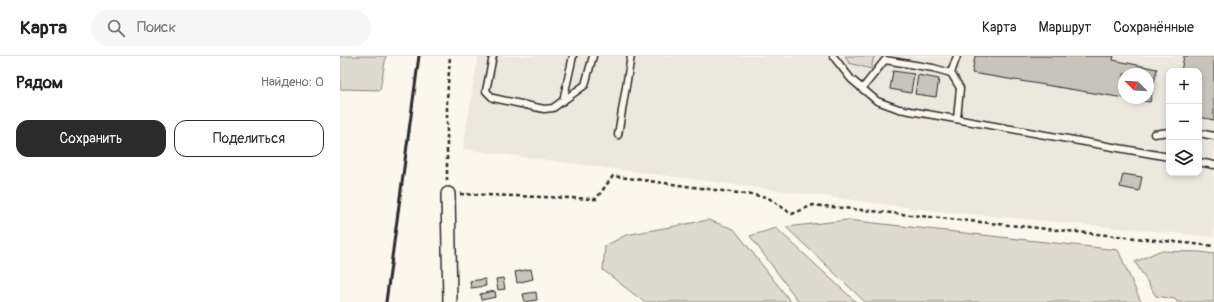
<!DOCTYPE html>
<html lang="ru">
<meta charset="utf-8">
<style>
:root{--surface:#fff;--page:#f6f6f6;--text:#202124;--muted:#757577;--line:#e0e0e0;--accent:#2b2b2b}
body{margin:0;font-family:Pangolin,sans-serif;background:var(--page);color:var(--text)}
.controls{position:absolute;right:12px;top:12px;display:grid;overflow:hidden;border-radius:8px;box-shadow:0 2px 6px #0003}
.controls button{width:36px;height:36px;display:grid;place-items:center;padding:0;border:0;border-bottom:1px solid var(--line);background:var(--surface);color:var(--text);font:20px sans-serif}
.compass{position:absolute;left:778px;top:12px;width:36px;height:36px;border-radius:50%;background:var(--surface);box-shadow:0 2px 6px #0003;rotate:294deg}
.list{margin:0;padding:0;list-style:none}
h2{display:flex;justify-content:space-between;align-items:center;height:52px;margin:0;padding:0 16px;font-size:17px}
h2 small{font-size:13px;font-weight:400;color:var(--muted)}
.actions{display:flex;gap:8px;padding:12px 16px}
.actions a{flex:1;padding:9px 0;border:1px solid var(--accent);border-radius:12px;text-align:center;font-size:14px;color:var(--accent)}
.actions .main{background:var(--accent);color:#fff}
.icon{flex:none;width:22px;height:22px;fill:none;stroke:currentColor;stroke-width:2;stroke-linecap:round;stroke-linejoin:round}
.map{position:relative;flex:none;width:874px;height:246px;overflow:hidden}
header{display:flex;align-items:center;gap:24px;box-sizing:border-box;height:56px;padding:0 20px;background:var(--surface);border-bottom:1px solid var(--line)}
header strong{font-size:19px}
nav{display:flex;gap:22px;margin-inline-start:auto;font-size:14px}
.search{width:280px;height:36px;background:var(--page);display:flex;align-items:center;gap:10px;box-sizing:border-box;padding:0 14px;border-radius:22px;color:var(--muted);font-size:15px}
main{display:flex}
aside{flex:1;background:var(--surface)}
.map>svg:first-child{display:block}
.built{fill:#ebe8de;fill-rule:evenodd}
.green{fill:#dddad0;stroke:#84827e}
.building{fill:#c7c4bc;stroke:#2b2b2b}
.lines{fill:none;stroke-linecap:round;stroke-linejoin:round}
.service-casing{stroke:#2b2b2b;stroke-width:9}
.minor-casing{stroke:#2b2b2b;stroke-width:16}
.path{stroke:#2b2b2b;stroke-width:2.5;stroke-dasharray:4 3;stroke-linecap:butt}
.service{stroke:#fbf7ec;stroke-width:6}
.minor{stroke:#fbf7ec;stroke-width:13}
.rail{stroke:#2b2b2b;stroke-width:3}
</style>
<header>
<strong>Карта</strong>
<div class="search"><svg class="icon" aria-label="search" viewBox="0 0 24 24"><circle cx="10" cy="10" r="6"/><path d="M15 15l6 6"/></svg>Поиск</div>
<nav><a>Карта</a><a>Маршрут</a><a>Сохранённые</a></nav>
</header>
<main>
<aside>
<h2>Рядом<small>Найдено: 0</small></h2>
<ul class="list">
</ul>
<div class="actions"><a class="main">Сохранить</a><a>Поделиться</a></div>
</aside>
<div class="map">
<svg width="874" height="246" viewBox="0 0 874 246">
<rect width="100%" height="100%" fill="#fbf7ec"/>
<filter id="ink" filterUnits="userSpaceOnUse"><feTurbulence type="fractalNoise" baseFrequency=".025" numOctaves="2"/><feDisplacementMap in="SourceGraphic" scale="8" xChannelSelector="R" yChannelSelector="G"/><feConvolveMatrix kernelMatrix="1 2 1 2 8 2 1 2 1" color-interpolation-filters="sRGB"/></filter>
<g filter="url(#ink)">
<!-- built -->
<path class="built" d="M138,0H874V181L588,154L123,93ZM829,15H859V117H829ZM784,18H808V42H784Z"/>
<!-- green -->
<g class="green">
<path d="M0,0H46L40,34L0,33Z"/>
<path d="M505,0H534L531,13L509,7Z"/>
<path d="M368,164L394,173L451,246H304L263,214L265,190L286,179Z"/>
<path d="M507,164L778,194L801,246H525L446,171Z"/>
<path d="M436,172L516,246H459L410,180Z"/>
<path d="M819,195L860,196L874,198V246H837L835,243L816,240L795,206Z"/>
</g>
<!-- building -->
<g class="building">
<path d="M635,0H774L773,4L817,13L810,46L786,42H808V18H784V42L632,17Z"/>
<path d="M844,0H874V64L859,61V15H841Z"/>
<path d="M553,15L574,18L571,37L550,33Z"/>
<path d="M578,19L599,23L596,41L575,38Z"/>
<path d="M783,118L802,121L799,135L780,131Z"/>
<path d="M191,213L193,223L177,227L175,216Z"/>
<path d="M163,222L165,233L158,234L156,223Z"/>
<path d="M145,223L146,230L131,232L130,225Z"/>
<path d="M155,235L156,241L141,244L140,238Z"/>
<path d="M196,236L197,244L185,246L183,238Z"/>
</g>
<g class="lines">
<defs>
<g id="service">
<path d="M153,0L146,35L153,42L204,53L213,52L245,29L253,0"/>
<path d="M493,0L511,23L537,45L559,53L829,101"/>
<path d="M611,17L617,0"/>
<path d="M522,33L545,4L593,12L611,17L620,32L617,63"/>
<path d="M223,45L233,0"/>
<path d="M859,77L874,80"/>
<path d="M814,78L829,76"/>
<path d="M278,79L291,0"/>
<path d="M859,106L874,109"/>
</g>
<path id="minor" d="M108,138L110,246"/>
</defs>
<!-- service casing -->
<use href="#service" class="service-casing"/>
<!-- minor casing -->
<use href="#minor" class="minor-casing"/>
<!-- path -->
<g class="path">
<path d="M107,125V44L110,0"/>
<path d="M120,138L256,143L273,120L427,141L452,158L473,149L874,190"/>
</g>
<!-- service -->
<use href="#service" class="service"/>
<!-- minor -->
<use href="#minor" class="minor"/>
<!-- rail -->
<path class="rail" d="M46,246L79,0"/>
</g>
</g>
</svg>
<div class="controls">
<button>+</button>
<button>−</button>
<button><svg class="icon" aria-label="layers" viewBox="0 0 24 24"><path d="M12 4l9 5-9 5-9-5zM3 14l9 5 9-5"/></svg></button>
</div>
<svg class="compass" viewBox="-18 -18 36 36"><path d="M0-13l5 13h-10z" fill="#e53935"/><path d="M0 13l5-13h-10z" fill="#757577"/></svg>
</div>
</main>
